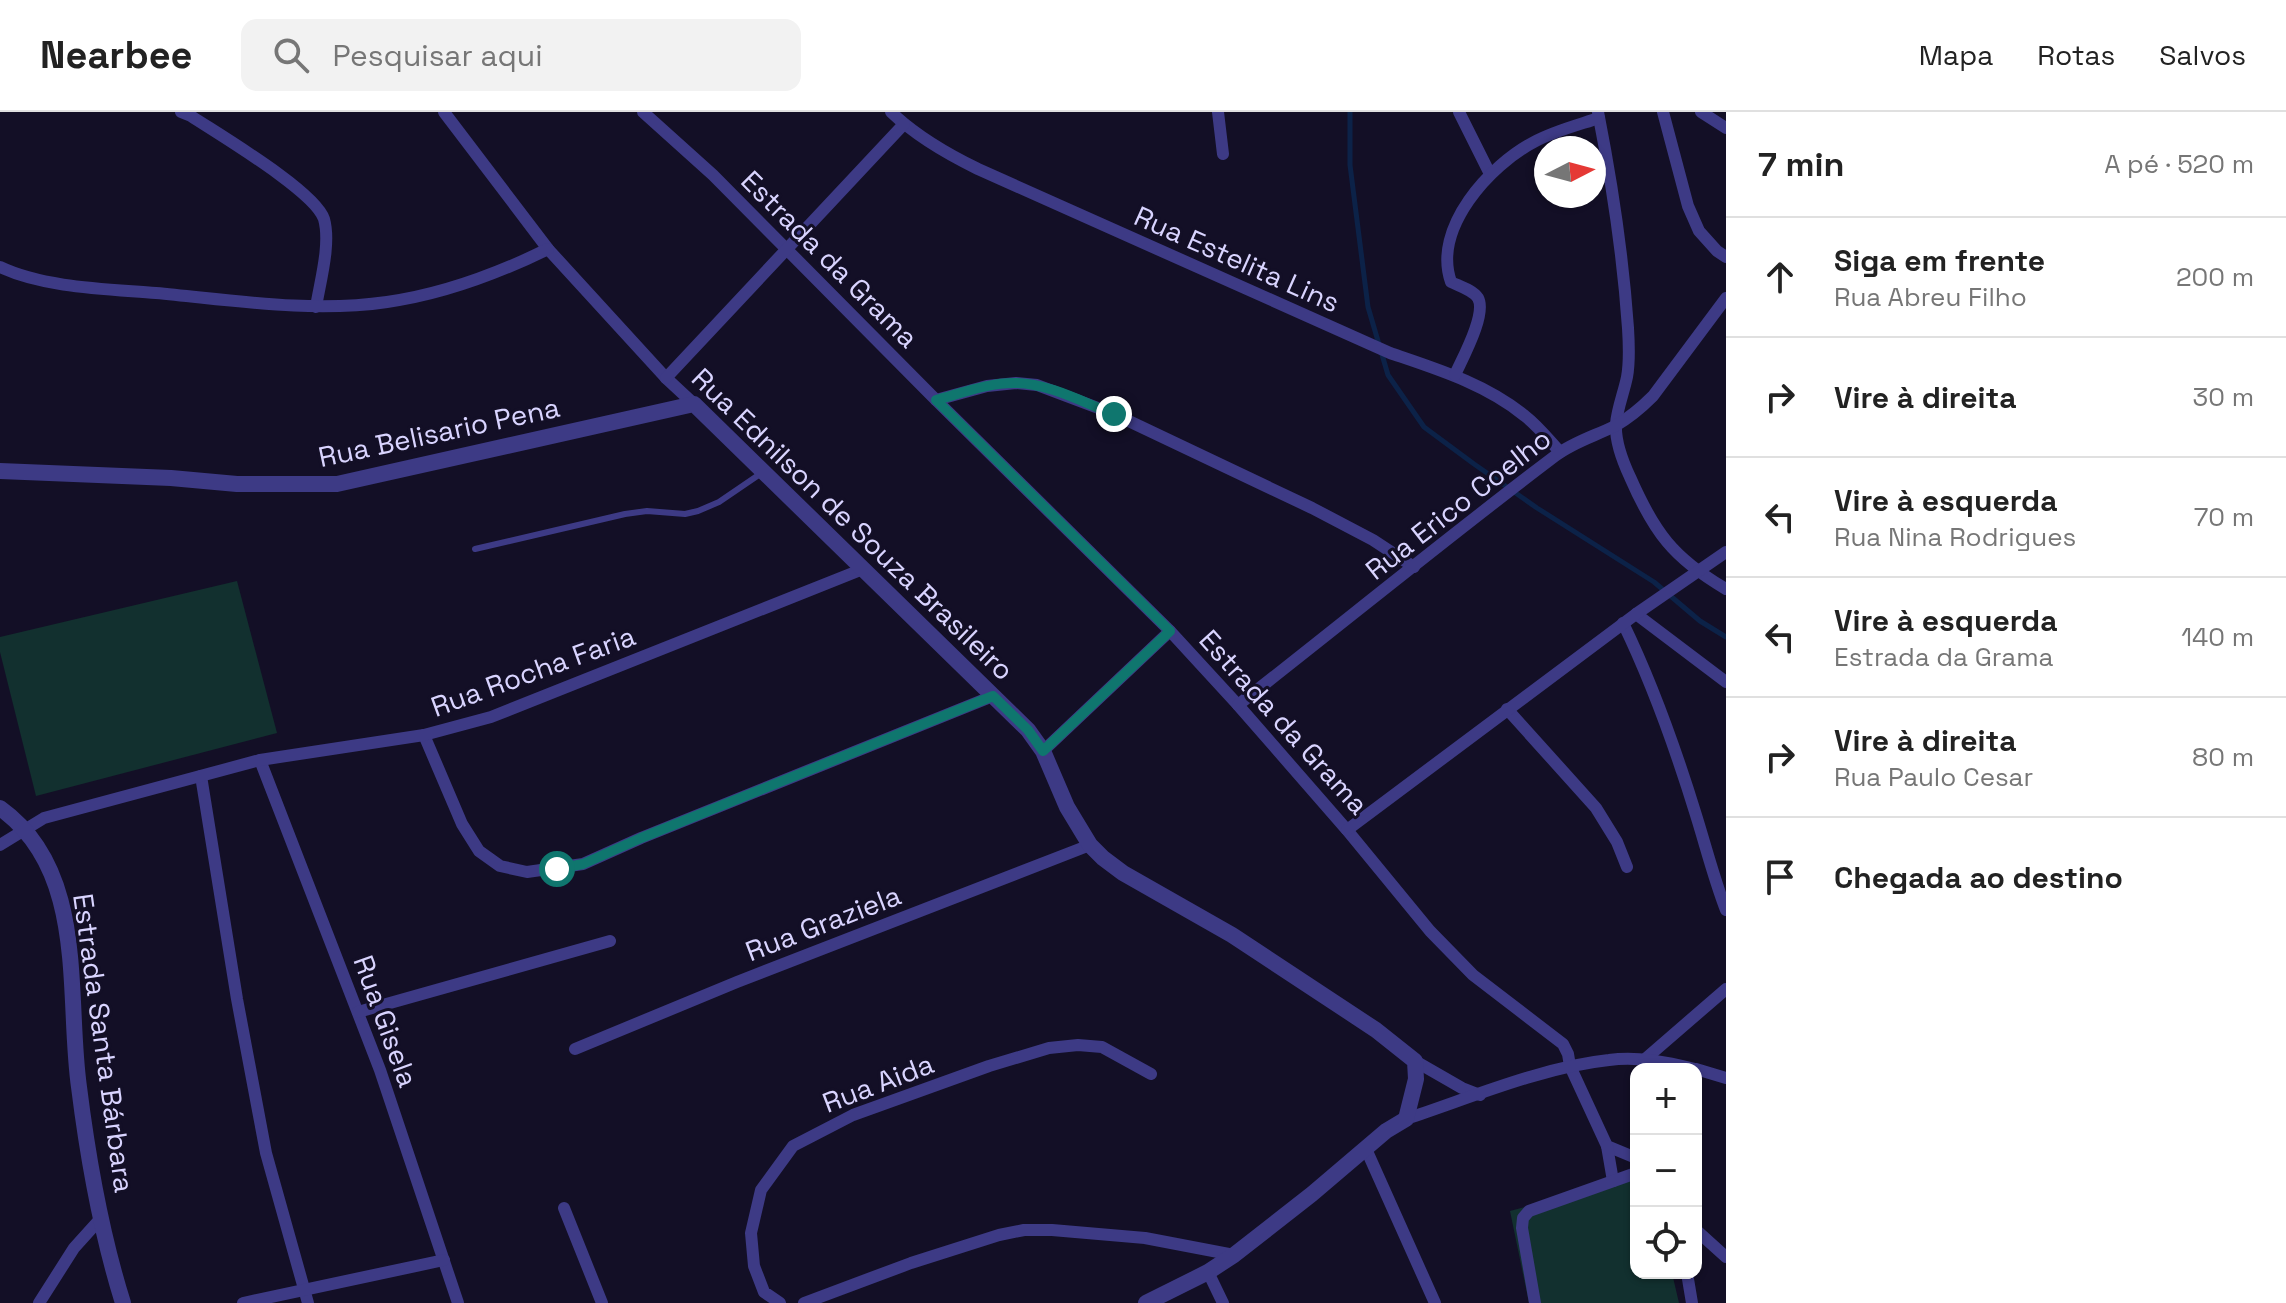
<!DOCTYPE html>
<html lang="pt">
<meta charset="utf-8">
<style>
:root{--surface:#fff;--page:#f2f2f2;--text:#222;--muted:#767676;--line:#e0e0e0}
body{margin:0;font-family:"Space Grotesk",sans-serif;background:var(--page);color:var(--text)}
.controls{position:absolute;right:24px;bottom:24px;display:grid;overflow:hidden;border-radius:16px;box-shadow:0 2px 6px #0004}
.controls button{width:72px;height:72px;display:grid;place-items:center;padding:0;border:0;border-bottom:2px solid var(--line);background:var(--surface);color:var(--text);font:40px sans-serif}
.compass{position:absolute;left:1534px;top:24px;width:72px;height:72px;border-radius:50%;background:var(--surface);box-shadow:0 2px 6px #0004;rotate:84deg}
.stop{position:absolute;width:24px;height:24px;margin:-18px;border:6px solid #0f766e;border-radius:50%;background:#fff}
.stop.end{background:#0f766e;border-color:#fff;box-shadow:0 2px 8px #0008}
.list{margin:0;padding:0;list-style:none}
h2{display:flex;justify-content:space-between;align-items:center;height:104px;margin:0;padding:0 32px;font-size:34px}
h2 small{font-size:26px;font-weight:400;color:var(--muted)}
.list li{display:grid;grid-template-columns:52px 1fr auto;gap:24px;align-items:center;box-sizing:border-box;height:120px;padding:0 32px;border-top:2px solid var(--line)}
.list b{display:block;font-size:30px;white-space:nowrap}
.list p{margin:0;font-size:26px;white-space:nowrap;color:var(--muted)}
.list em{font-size:26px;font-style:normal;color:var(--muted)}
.icon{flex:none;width:44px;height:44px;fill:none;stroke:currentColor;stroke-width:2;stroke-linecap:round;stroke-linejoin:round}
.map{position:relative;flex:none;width:1726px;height:1191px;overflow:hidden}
header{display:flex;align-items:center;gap:48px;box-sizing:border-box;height:112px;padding:0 40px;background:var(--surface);border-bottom:2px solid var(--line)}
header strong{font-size:38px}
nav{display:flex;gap:44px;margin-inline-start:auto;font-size:28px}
.search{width:560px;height:72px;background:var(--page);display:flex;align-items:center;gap:20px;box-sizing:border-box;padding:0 28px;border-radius:16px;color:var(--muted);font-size:30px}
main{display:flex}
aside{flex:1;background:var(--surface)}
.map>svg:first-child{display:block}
.green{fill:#12302f}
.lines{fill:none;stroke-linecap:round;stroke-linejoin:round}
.stream{stroke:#0c2248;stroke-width:5}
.service{stroke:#3d3a85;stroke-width:6}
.minor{stroke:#3d3a85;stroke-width:12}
.tertiary{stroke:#3d3a85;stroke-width:16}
.route{stroke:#0f766e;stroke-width:10}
.labels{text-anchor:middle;stroke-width:6;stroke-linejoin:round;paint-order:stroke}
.street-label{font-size:28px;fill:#d9d4ff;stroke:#130f26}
</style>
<header>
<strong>Nearbee</strong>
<div class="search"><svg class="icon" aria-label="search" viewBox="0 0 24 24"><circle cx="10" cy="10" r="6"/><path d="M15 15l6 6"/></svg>Pesquisar aqui</div>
<nav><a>Mapa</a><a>Rotas</a><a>Salvos</a></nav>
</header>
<main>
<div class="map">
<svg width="1726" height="1191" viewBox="0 0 1726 1191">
<rect width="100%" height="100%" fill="#130f26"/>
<!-- green -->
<g class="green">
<path d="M237,469L277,621L36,684L0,540V525Z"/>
<path d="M1636,1065V1161H1672L1679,1191H1529L1510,1099Z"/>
</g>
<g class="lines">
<!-- stream -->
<path class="stream" d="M1350,0V53L1368,195L1388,263L1424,315L1474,352L1537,396L1654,470L1700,509L1726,525"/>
<!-- service -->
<path class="service" d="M475,437L625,402L647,399L685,402L698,399L719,390L763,360"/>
<!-- minor -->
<g class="minor">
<path d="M181,0L191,4C218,22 315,79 324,107C331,132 320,170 316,195"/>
<path d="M444,0L548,137L666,266L694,292"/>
<path d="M643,0L713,63L936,288L1170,519L1238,593L1347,718L1430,819L1473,863L1563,932L1568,942L1570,954L1607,1034L1636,1046"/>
<path d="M891,0C916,24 947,42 978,57L1390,241C1437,257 1486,272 1525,304C1538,314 1549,328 1560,340"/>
<path d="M1218,0L1223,42"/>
<path d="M1459,0L1490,62"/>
<path d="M1598,0C1612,71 1623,144 1628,216C1629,232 1630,249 1627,265C1624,280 1617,297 1616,312C1615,329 1623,350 1630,365C1654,420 1673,446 1726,477"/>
<path d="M1663,0L1688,94L1699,119L1717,139L1726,145"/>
<path d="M1701,0L1726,16"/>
<path d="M0,155C44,176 107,177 156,181C232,188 311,201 387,190C444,182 497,162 548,137"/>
<path d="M1455,263C1462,247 1487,202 1478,186C1473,178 1459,174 1451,170C1432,116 1490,53 1534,30C1554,19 1578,13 1599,6"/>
<path d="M666,266L904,12"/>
<path d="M936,288L987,274L1016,271L1037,273L1114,302L1312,396L1373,428L1414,455"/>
<path d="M1636,502L1726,570"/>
<path d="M1623,511C1653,573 1676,638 1696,703C1706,735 1714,767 1726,798"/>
<path d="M1238,593C1344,510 1448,425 1555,344C1573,330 1595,324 1615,314C1629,306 1642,295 1653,284L1726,186"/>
<path d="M1507,597L1596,696L1617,730L1627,755"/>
<path d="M424,623L462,712L479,739L500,754L527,760L583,752L641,726L993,584"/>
<path d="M1043,639L1170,519"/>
<path d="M260,648L380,958L458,1191"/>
<path d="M201,664L237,887L266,1041L308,1191"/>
<path d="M1347,718L1636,502L1726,440"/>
<path d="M0,733L44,706L260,648L424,623L491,605L863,457"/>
<path d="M358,900L610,829"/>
<path d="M575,937L737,870L1090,733"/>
<path d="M1644,948L1726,877"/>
<path d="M1415,949L1462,976L1480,983"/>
<path d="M1696,957L1726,966"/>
<path d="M1406,1007C1470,986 1542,955 1609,948C1637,944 1667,950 1695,957"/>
<path d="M1607,1034L1613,1069"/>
<path d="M1366,1037L1435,1191"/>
<path d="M564,1096L602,1191"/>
<path d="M1696,1118L1726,1145"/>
<path d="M1208,1160L1223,1191"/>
<path d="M1687,1161L1692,1191"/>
<path d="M39,1191L74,1136L102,1105"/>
<path d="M243,1191L444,1148"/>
<path d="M780,1191L764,1180L754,1154L751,1121L761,1078L793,1034L853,1003L989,954L1049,936L1078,933L1102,935L1151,962"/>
<path d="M804,1191L911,1151L999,1123L1024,1118H1052L1145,1126L1234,1143"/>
<path d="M1535,1191L1522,1116L1523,1106L1529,1099L1636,1061"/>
</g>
<!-- tertiary -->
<g class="tertiary">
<path d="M0,359L171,366L237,372H337L694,292L1028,618L1043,639L1067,695L1090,733L1103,746L1123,761L1232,823L1376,918L1415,949L1416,967L1406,1007L1386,1019L1312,1082L1234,1143L1208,1160L1146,1191"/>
<path d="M0,696C88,759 66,882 79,975C88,1047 101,1121 123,1191"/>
</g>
</g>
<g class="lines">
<!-- route -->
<path class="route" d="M557,757L583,752L641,726L993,584L1028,618L1043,639L1170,519L936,288C962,281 990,270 1017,271C1050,272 1084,291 1114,302"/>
</g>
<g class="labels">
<!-- street labels -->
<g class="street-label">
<text transform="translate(830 147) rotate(45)" y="10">Estrada da Grama</text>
<text transform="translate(1237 147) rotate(24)" y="10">Rua Estelita Lins</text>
<text transform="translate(439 320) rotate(-12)" y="10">Rua Belisario Pena</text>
<text transform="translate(1458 392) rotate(-38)" y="10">Rua Erico Coelho</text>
<text transform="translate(853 412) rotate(44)" y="10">Rua Ednilson de Souza Brasileiro</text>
<text transform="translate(533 559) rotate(-20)" y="10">Rua Rocha Faria</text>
<text transform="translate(1284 610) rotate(48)" y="10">Estrada da Grama</text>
<text transform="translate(823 811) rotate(-21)" y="10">Rua Graziela</text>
<text transform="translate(386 909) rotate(70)" y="10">Rua Gisela</text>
<text transform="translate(104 931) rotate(82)" y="10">Estrada Santa Bárbara</text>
<text transform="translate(878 971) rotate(-21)" y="10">Rua Aida</text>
</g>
</g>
</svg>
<div class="controls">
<button>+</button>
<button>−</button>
<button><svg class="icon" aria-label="locate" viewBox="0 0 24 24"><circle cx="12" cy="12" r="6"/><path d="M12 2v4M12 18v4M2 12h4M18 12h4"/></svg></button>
</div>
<svg class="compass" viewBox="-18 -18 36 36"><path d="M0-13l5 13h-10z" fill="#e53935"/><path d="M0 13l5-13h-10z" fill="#767676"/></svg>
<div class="stop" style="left:557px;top:757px"></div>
<div class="stop end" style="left:1114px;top:302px"></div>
</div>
<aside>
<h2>7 min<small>A pé · 520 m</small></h2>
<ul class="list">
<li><svg class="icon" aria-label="ahead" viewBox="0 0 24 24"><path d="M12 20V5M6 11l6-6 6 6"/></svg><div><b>Siga em frente</b><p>Rua Abreu Filho</p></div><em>200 m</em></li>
<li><svg class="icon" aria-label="right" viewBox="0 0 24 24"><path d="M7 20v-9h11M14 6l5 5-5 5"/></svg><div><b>Vire à direita</b></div><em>30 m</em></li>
<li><svg class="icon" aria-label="left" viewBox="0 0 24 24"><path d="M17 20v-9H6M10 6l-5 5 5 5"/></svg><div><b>Vire à esquerda</b><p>Rua Nina Rodrigues</p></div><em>70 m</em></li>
<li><svg class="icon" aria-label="left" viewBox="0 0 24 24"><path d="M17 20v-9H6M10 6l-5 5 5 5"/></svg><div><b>Vire à esquerda</b><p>Estrada da Grama</p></div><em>140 m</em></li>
<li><svg class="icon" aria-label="right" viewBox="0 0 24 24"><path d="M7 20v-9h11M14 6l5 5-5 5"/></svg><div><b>Vire à direita</b><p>Rua Paulo Cesar</p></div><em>80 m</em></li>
<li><svg class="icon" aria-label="arrive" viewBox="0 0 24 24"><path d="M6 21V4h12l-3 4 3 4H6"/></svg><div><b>Chegada ao destino</b></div></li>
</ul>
</aside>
</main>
